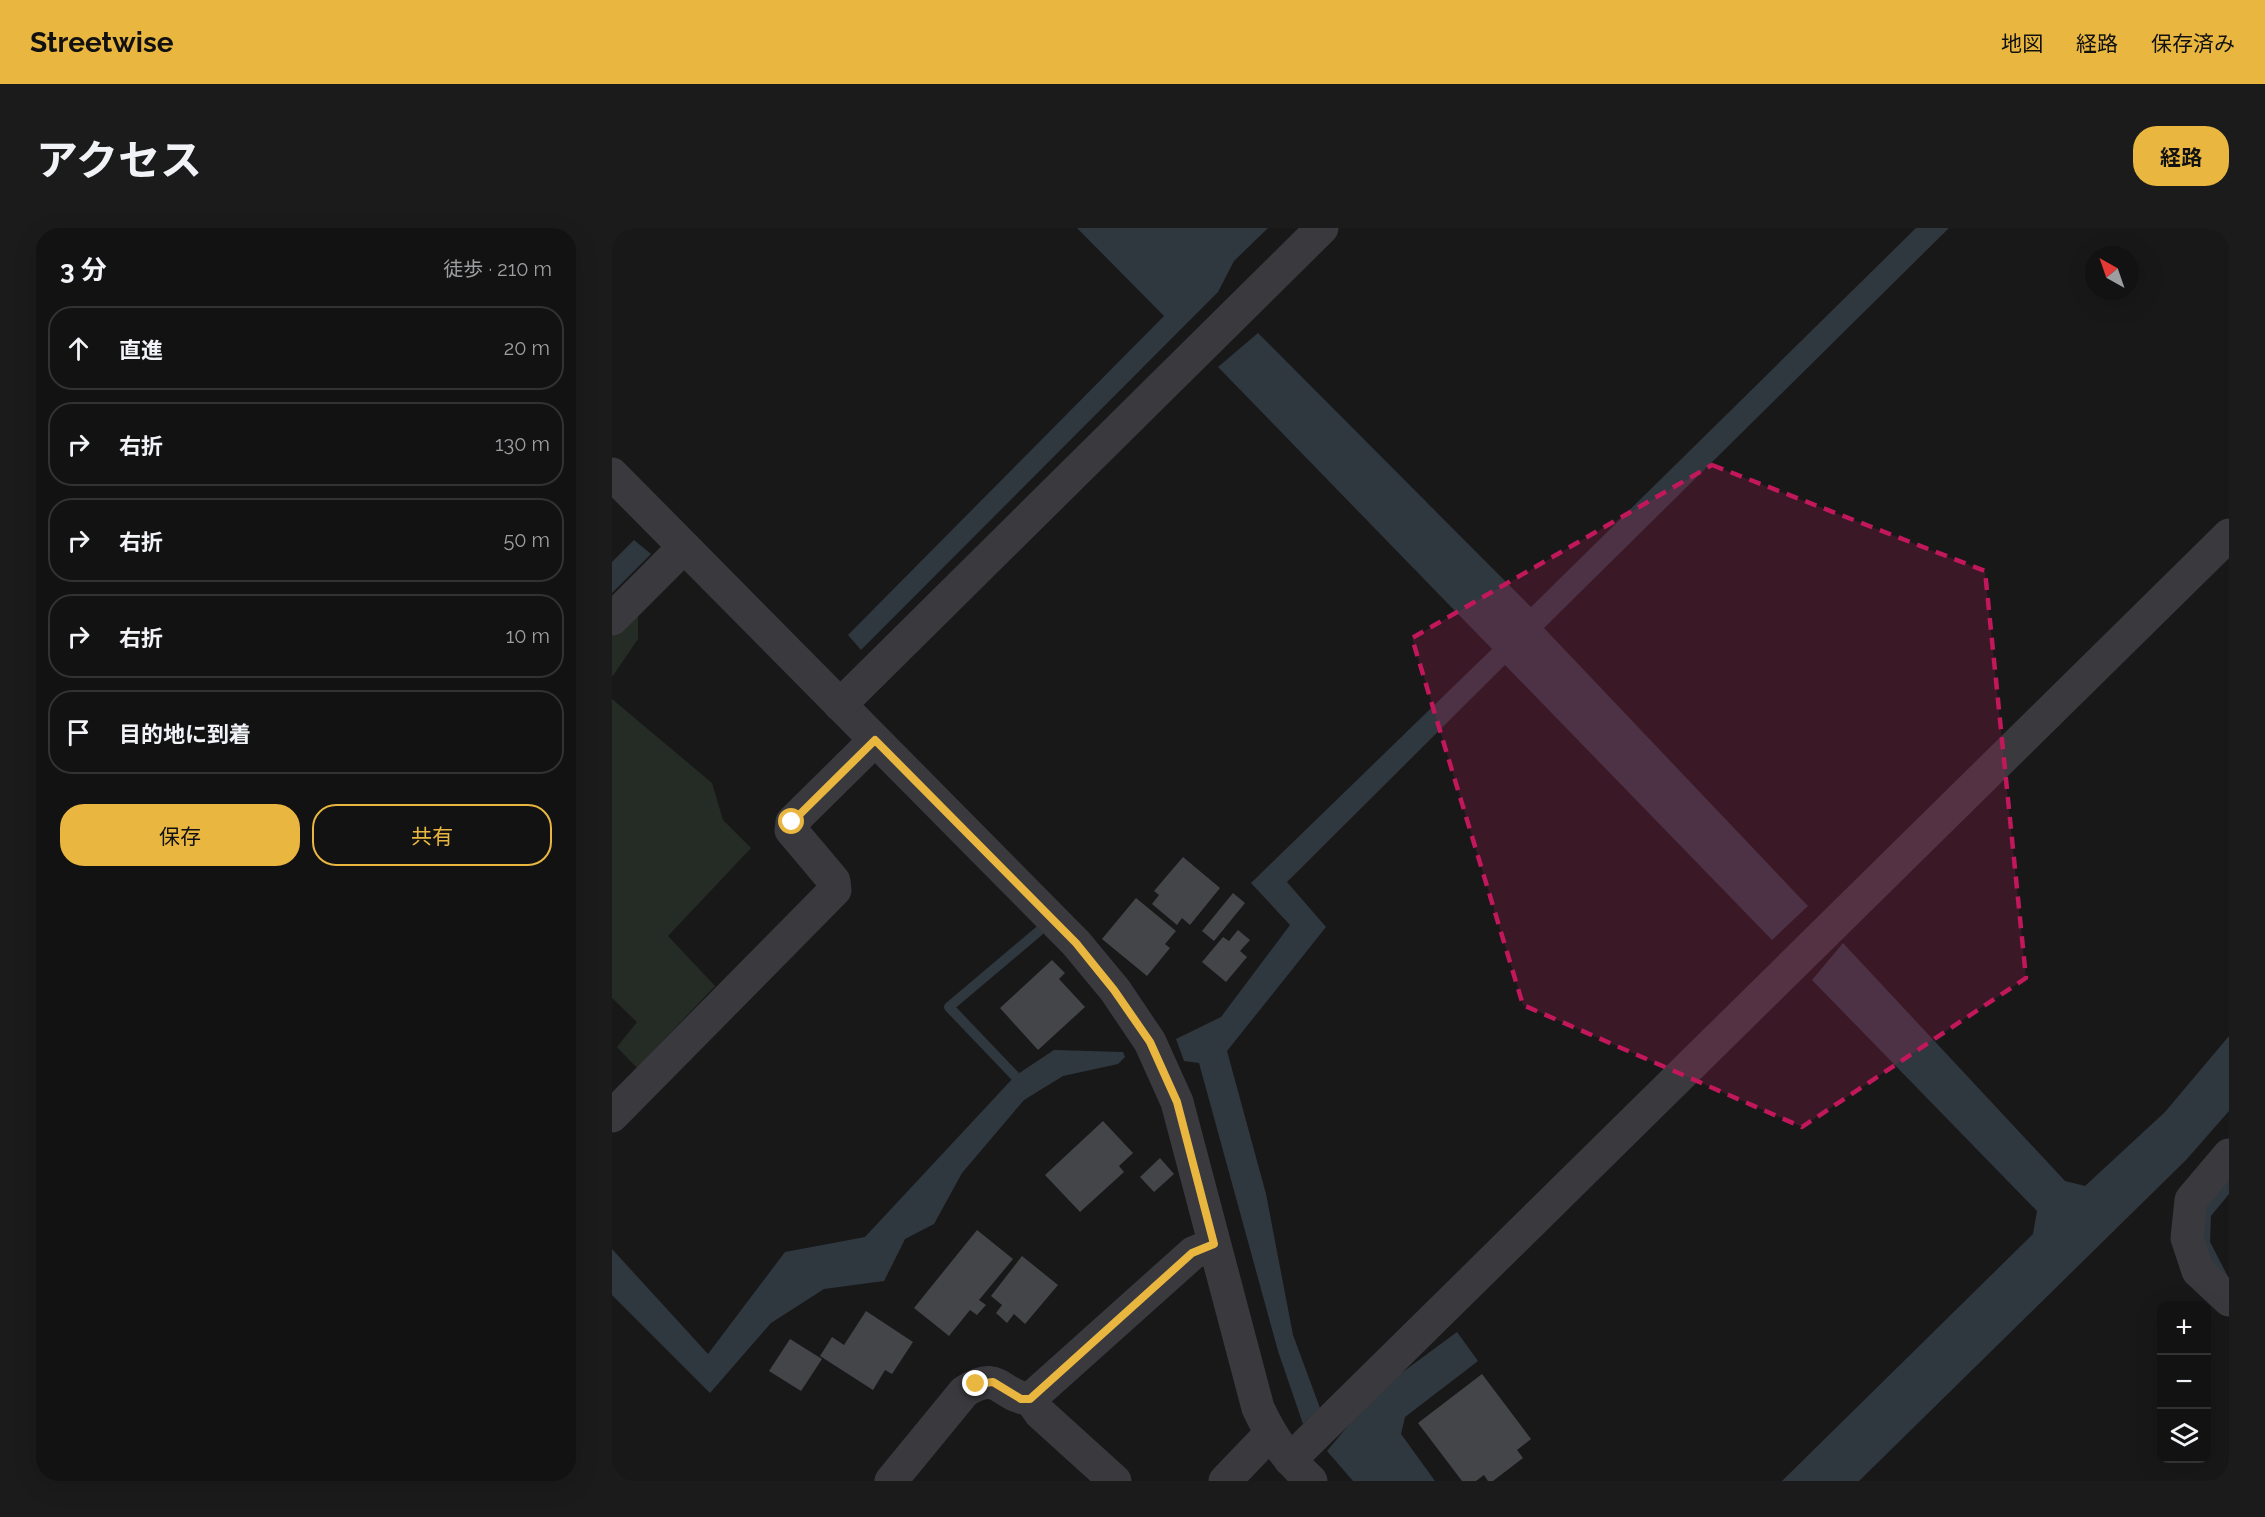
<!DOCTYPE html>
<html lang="ja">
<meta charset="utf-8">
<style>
:root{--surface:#121213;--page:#1b1b1c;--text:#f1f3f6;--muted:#9c9ea0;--line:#313233;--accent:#e9b640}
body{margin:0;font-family:Raleway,"Noto Sans JP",sans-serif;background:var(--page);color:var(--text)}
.controls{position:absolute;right:18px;bottom:18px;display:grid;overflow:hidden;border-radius:12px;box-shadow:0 6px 24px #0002}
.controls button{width:54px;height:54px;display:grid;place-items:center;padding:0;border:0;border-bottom:2px solid var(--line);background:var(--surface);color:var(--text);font:30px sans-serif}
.compass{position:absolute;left:1473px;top:18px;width:54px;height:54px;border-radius:50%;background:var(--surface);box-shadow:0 6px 24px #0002;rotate:320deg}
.stop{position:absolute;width:18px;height:18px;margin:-14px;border:4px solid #e9b640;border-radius:50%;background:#fff}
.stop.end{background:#e9b640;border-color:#fff;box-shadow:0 2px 6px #0008}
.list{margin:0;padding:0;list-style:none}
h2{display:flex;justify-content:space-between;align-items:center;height:78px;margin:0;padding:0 24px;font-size:26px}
h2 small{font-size:20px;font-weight:400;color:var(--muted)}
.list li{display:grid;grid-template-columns:39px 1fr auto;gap:18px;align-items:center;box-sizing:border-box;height:84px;margin:0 12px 12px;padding:0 12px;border:2px solid var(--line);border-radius:24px}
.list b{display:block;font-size:22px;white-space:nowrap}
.list em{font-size:20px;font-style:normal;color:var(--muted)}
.actions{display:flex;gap:12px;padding:18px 24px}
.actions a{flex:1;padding:14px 0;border:2px solid var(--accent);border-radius:24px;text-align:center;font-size:21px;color:var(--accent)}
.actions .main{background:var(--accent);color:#111}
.icon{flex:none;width:33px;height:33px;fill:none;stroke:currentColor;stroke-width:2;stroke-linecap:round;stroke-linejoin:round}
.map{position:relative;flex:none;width:1617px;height:1253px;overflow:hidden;border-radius:24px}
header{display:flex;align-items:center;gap:36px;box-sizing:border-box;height:84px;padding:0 30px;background:var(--accent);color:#111}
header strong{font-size:28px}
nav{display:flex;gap:33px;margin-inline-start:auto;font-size:21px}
.intro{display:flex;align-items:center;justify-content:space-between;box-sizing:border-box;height:144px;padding:0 36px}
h1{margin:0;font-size:42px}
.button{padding:15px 27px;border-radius:24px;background:var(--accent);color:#111;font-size:21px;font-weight:700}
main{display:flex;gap:36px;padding:0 36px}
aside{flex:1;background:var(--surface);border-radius:24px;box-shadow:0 6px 24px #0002}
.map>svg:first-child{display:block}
.green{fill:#242c25}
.water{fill:#30383f}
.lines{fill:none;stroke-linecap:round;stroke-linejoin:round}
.stream{stroke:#30383f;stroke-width:10}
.building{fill:#444549}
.minor{stroke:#39393e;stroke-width:33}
.route{stroke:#e9b640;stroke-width:8}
.marked{fill:#c2185b;fill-opacity:0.2;stroke:#c2185b;stroke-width:4.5;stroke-dasharray:12 8;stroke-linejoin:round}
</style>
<header>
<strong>Streetwise</strong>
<nav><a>地図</a><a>経路</a><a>保存済み</a></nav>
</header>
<div class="intro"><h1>アクセス</h1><a class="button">経路</a></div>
<main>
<aside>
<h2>3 分<small>徒歩 · 210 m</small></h2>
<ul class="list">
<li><svg class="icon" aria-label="ahead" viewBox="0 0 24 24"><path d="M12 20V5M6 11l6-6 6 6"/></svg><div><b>直進</b></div><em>20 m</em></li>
<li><svg class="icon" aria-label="right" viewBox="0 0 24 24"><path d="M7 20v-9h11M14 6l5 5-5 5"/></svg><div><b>右折</b></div><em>130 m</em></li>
<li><svg class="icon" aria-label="right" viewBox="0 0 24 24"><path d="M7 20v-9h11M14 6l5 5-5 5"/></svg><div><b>右折</b></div><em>50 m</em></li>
<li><svg class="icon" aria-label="right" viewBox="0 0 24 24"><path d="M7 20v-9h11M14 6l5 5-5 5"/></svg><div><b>右折</b></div><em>10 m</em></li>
<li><svg class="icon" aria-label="arrive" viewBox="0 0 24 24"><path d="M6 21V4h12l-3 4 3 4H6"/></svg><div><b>目的地に到着</b></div></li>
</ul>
<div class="actions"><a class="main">保存</a><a>共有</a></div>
</aside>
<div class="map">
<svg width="1617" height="1253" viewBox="0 0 1617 1253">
<rect width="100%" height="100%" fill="#181819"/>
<!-- green -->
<g class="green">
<path d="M26,381V411L0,449V406Z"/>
<path d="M0,471L100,555L111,592L139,620L56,708L103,758L25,840L5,819L25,794L0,770Z"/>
</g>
<!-- water -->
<g class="water">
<path d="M465,0H656L622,33L606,64L249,422L236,407L552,88Z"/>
<path d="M1304,0H1337L932,400L1196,678L1160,712L893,437L675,654L714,699L615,823L654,966L681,1107L708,1180L691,1196L666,1123L587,835L572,833L564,811L609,789L678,697L639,655L880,421L606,139L646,105L919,379Z"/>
<path d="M22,312L39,326L0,365V334Z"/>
<path d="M1231,715L1453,953L1473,958L1553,884L1617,808V883L1574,932L1247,1253H1170L1421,1006L1425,983L1200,752Z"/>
<path d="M442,822L511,824L513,829L506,836L451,848L412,872L350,945L322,996L293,1011L272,1053L212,1061L159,1095L98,1165L0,1067V1021L96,1126L173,1024L253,1009L403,848Z"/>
<path d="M845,1104L866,1133L793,1189L789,1206L823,1253H741L715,1223L765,1163Z"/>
</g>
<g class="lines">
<!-- stream -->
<g class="stream">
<path d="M403,848L337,779L427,703"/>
<path d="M1611,1050L1593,1015L1594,986L1617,958"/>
</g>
</g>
<!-- building -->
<g class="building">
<path d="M571,629L608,660L578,697L570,690L565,697L540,676L547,667L542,663Z"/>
<path d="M621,665L633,675L602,713L590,703Z"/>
<path d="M524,670L564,703L553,716L558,720L535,748L490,711Z"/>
<path d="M626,702L638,712L628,723L635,729L614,754L590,734L611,709L617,713Z"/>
<path d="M440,732L453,745L447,751L473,779L426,822L388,780Z"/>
<path d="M491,893L521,925L507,938L512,944L468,984L433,947Z"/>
<path d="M548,930L562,946L542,964L528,949Z"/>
<path d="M365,1002L401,1031L367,1072L374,1077L365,1087L358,1082L337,1108L302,1080Z"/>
<path d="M410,1028L446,1057L413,1096L402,1086L395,1095L384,1085L390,1077L379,1068Z"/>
<path d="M254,1083L301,1114L280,1146L273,1142L261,1162L208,1128L220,1109L232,1117Z"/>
<path d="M178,1111L210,1131L189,1163L157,1143Z"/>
<path d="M870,1146L919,1211L905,1222L911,1230L881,1253H876L872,1247L864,1253H850L806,1195Z"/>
</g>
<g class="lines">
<!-- minor -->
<g class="minor">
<path d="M0,246L464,715L503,762L538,814L565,874L646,1180C661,1212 673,1228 699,1253"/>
<path d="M0,391L72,319"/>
<path d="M228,477L710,0"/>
<path d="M0,888L223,662L222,653L179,602L180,594L263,512"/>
<path d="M1617,927L1579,972L1575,1010L1586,1043L1617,1072"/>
<path d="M418,1171L428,1185L503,1253"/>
<path d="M678,1232L1617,307"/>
<path d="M279,1253L352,1164C388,1140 388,1169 418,1171L581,1025L602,1016"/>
<path d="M613,1253L658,1206"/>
</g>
</g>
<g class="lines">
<!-- route -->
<path class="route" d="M180,594L263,512L464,715L502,762L538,814L565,874L602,1016L580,1025L418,1171H409L381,1154L364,1156"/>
</g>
<!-- marked area -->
<path class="marked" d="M1100,237L1373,343L1414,750L1190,899L911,777L800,410Z"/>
</svg>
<div class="controls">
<button>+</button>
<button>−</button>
<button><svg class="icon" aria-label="layers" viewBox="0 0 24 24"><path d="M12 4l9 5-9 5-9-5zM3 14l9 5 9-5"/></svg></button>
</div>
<svg class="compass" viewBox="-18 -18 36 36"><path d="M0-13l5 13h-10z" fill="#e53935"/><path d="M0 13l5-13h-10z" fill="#9c9ea0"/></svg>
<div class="stop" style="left:180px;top:594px"></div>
<div class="stop end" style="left:364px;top:1156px"></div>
</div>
</main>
